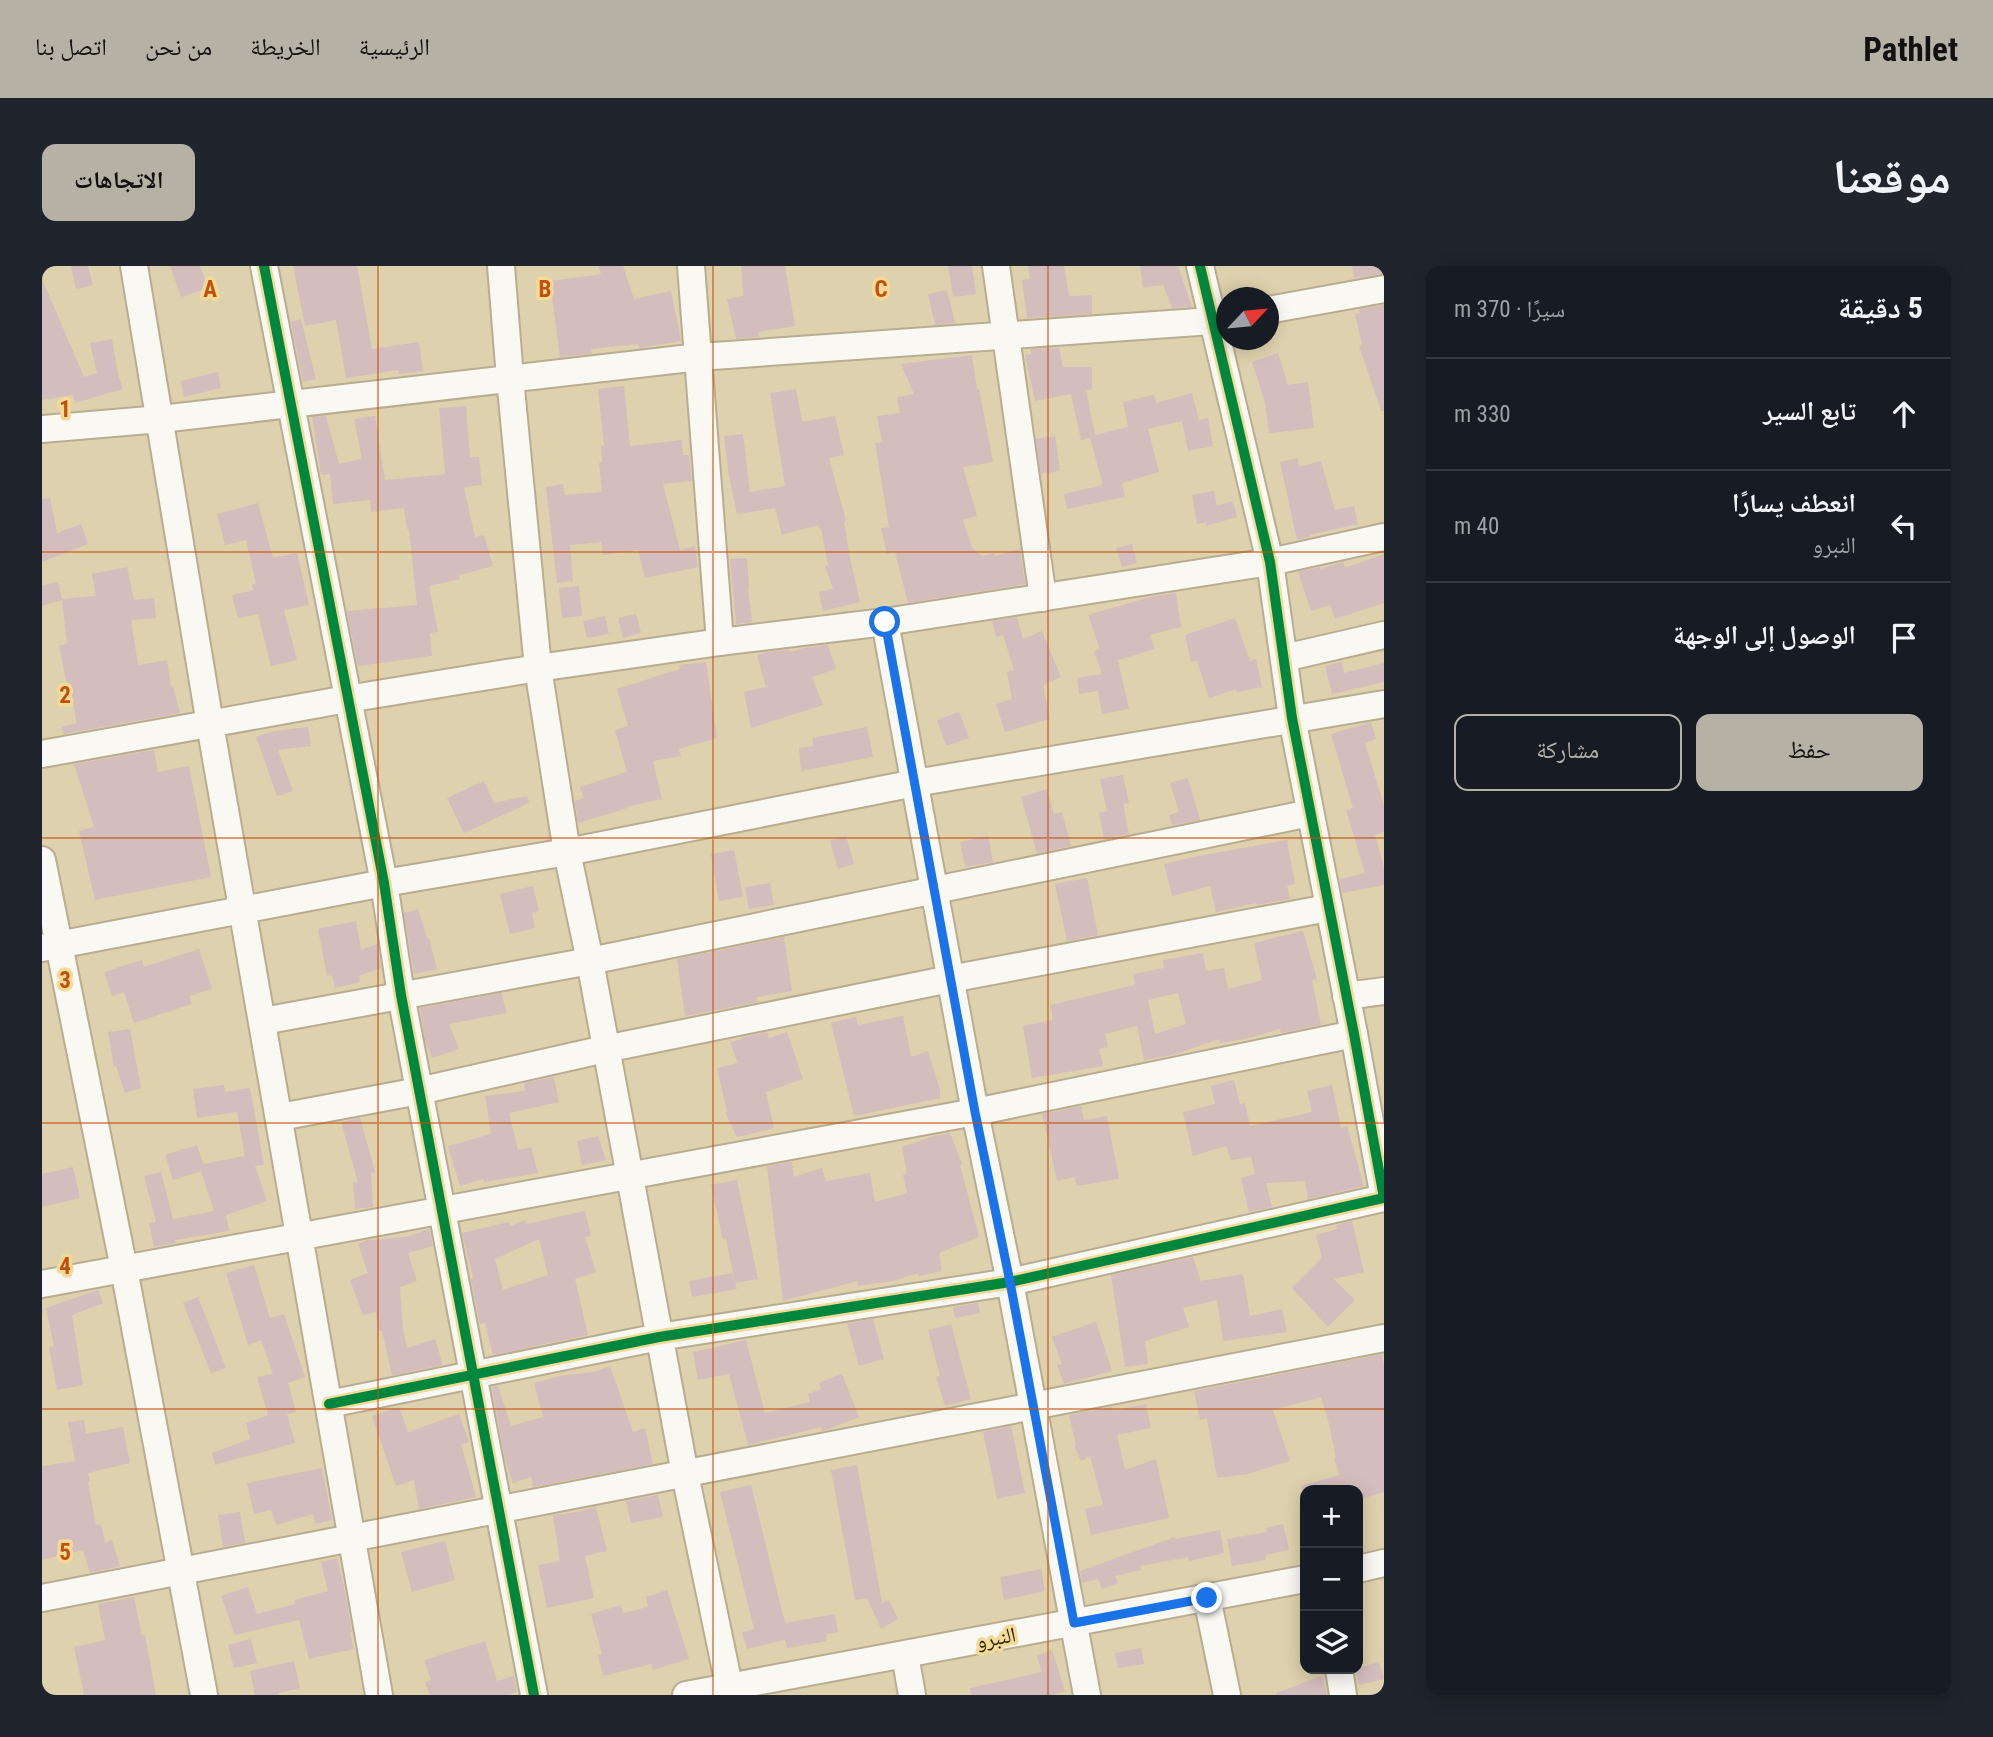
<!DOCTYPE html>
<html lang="ar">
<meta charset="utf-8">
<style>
:root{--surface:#171b24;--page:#20242c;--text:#f1f3f6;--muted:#9ea1a6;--line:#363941;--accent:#b5b1a5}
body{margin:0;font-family:"Roboto Condensed","Noto Naskh Arabic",sans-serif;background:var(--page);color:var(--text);direction:rtl}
.controls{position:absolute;right:21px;bottom:21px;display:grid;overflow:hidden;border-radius:14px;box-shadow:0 4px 18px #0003}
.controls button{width:63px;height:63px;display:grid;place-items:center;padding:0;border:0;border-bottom:2px solid var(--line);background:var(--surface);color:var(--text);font:35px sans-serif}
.compass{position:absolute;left:1174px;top:21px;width:63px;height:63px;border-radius:50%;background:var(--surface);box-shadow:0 4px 18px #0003;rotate:64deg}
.stop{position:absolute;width:21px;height:21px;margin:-16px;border:5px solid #1a73e8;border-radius:50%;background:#fff}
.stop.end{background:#1a73e8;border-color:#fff;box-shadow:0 2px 7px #0008}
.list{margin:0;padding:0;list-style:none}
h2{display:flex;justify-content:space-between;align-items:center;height:91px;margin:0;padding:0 28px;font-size:30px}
h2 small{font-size:23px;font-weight:400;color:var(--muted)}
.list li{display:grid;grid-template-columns:46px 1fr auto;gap:21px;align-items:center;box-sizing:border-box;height:112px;padding:0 28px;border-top:2px solid var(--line)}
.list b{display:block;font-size:26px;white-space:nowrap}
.list p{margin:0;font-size:23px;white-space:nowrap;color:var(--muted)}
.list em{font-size:23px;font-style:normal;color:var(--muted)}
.actions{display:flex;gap:14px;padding:21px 28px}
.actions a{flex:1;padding:16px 0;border:2px solid var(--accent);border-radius:14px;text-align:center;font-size:24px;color:var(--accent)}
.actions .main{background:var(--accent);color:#111}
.icon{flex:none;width:38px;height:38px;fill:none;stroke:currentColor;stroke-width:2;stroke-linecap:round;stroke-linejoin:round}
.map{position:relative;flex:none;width:1342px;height:1429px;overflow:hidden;direction:ltr;border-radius:14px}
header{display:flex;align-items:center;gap:42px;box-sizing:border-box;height:98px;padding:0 35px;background:var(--accent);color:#111}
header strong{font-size:33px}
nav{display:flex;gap:38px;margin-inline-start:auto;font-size:24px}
.intro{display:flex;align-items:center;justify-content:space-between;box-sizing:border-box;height:168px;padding:0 42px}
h1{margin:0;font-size:49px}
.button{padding:18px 32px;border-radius:14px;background:var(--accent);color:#111;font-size:24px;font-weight:700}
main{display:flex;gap:42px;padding:0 42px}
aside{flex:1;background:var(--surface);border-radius:14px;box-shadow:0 4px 18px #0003}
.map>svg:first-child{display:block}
.building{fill:#d4bdbd;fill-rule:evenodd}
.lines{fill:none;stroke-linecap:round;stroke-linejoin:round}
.minor-casing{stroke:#b8ad91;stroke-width:30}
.minor{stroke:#faf8f3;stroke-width:26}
.cycleway-casing{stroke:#f3da98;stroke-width:15}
.cycleway{stroke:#00873e;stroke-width:10}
.route{stroke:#1a73e8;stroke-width:9}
.grid{fill:none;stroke:#c34f0c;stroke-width:2;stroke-opacity:0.55}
.labels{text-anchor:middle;stroke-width:7;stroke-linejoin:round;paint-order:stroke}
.street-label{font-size:21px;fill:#2f250a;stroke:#f3da98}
.grid-label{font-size:23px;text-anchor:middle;font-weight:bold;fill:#c34f0c;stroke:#f3da98;stroke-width:7;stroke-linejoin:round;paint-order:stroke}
</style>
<header>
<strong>Pathlet</strong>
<nav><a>الرئيسية</a><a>الخريطة</a><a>من نحن</a><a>اتصل بنا</a></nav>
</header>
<div class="intro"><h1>موقعنا</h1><a class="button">الاتجاهات</a></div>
<main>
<aside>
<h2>5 دقيقة<small>سيرًا · 370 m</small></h2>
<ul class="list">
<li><svg class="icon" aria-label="ahead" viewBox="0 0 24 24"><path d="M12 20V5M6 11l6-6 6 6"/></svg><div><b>تابع السير</b></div><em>330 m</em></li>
<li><svg class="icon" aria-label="left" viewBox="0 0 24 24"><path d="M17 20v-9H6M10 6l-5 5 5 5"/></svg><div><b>انعطف يسارًا</b><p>النبرو</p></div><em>40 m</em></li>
<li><svg class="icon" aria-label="arrive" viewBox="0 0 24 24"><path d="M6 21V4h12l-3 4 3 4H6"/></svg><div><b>الوصول إلى الوجهة</b></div></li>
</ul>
<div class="actions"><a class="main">حفظ</a><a>مشاركة</a></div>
</aside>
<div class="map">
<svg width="1342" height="1429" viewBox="0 0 1342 1429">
<rect width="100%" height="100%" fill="#ded1ad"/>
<!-- building -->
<g class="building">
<path d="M29,0H46L51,19L34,23Z"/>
<path d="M128,0H158L166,22L139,31Z"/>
<path d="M251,0H315L330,83L377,76L381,105L357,108L356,104L304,112L294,54L263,60Z"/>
<path d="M556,0H581L592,33L629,25L639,75L597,82L596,78L549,83L550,88L518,91L508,15L559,8Z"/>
<path d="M699,0H743L753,60L716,66L717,71L694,73L685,33L701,30Z"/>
<path d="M906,0H930L934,28L911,31Z"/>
<path d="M986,0H1022L1027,30L1050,29V48L985,52L980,14L988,13Z"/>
<path d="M1098,0H1136L1150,41L1130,42L1121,19L1101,21Z"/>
<path d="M1310,0H1342V8L1312,12Z"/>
<path d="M0,13L42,111L55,107L48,77L70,73L76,108L81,123L33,137L31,129L0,134Z"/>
<path d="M905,24L913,57L893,59L886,28Z"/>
<path d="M1342,39V145H1339L1317,80L1320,78L1313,48L1318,47L1317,43Z"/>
<path d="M259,53L274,113L261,116L249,56Z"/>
<path d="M1017,82L1021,101H1050V124H1044L1053,169L1086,161L1081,136L1112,129L1114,137L1150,127L1157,154L1166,152L1171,180L1146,185L1140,155L1106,163L1117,206L1080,217L1083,231L1025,243L1022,228L1061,219L1048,172L1039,174L1029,128L993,135L983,89L989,88V83Z"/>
<path d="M1236,87L1246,119L1266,116L1272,162L1227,167L1223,136L1210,96Z"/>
<path d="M930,89L935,123H937L951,196L921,201L935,250L921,254L930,282L940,290L952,287L953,290L978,283L983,318L866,337L853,286L845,288L839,262L847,261L833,177L840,176L835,150L858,147L855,131L872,128L859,98Z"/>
<path d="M176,106L179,122L142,131L139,115Z"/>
<path d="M582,120L588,180L640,174L641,189H647L650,215L621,218L638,284L653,280L656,301L603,312L596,284L561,289L559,276L528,279L531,315L515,317L504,221L521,218L523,229L560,226L557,197L560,196L559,180H562L556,123Z"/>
<path d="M754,123L760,156L793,150L802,189L787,192L804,255L802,256L808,292L818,336L781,345L777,326L791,323L783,300L786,299L779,262L777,263L776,259L740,269L733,242L695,248L687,210L682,170L701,168L708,226L743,220L728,127Z"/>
<path d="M424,140L428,191H437L440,219L422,221L433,271L442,269L451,300L417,309L418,313L387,320L396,366L388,367L390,390L316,400L305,345L375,339L367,263H365L362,242L329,246L328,234L291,238L288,208L279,209L270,151L284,150L297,198L320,193L312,153L333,150L343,214L403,208L397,142Z"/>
<path d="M1013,170L1018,205L999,208L994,173Z"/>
<path d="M1256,192L1257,201L1279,195L1293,244L1312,240L1316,258L1267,269L1268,271L1255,274L1238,196Z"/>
<path d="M1172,225L1175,240L1191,235L1195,251L1164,260V256L1155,258L1150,229Z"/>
<path d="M8,232L15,267L39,258L46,278L0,296V233Z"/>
<path d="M216,237L231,292L255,287L267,339L242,344L255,394L229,400L216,348L196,352L190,329L212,324L209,319L214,317L204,274L183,279L175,248Z"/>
<path d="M1090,278L1095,297L1080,301L1074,282Z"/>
<path d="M1342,288V337L1293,353L1288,339L1269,345L1256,306L1278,301V303L1301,296L1303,302Z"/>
<path d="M705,292L707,322H706L710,356L694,358L688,293Z"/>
<path d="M85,301L92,334L112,332L114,352L89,354L96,399L125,394L129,421L131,420L138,447L22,468L19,461L35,457L28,424H26L17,379L25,378L20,334L0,340V319L16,316L20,333L54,330L50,308Z"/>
<path d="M537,320L540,350L520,352L517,322Z"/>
<path d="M1134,327L1139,361L1108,369L1113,383L1076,394L1087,443L1060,448L1056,425L1037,428L1035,412L1060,408L1052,385L1058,383L1046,349L1108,331Z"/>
<path d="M594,348L599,367L581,372L576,352Z"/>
<path d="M563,350L567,368L545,372L541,355Z"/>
<path d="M975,351L981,373L1000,365L1019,411L1001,419L1008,453L963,466L954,438L970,433L965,406L972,404L961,369L954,371L950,355Z"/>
<path d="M1193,352L1208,395L1214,393L1220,421L1195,426L1194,423L1167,432L1155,395L1149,396L1143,369Z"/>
<path d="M786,379L794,403L770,411L781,439L709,462L702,426L724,421L715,389L726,386L747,383L748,386L762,382Z"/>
<path d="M664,396L675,472L637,483L639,490L611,495L620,533L584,541L585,542L536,557L533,535L542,532L538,521L585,506L573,464L586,460L575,423L638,403L637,399Z"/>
<path d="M1299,396L1302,407L1342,397V416L1290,428L1283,400Z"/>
<path d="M917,446L927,472L904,480L895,454Z"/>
<path d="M1329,456L1334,473L1323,477L1342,540V566L1333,569L1342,602V619L1300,627L1298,613L1323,607L1304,544L1311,542L1289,468Z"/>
<path d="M266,461L269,480L236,484L251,525L235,530L214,471L231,465Z"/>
<path d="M825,461L831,491L759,505L757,482L772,480L770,472Z"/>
<path d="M112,484L116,506L147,500L169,611L53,634L37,565L52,561L32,498Z"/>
<path d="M1081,509L1087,537L1081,538L1087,568L1062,573L1057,547L1065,545L1058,513Z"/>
<path d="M1146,512L1158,554L1130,559L1127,549L1137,546L1128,517Z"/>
<path d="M442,515L452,537L485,530L487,537L422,567L405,532Z"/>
<path d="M1005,523L1012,548L1020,546L1029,580L995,587L979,531Z"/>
<path d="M804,570L812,598L796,603L788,574Z"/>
<path d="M946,570L951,596L923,601L918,576Z"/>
<path d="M1245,574L1253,618L1245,620L1248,633L1215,639L1214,637L1174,646L1168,620L1130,630L1122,598L1151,591Z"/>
<path d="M692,584L701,631L677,635L669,588Z"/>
<path d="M1045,612L1056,669L1025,675L1013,618Z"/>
<path d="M728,617L732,639L707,643L703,621Z"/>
<path d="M491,620L497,645L490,647L493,662L468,668L458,628Z"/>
<path d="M376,643L385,672H387L395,703L372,708L362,647Z"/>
<path d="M314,655L319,684L335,678L339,702L317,710L318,716L293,722L290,709L285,710L276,663Z"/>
<path d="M1261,665L1275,713L1270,714L1279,759L1239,767L1238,763L1203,773L1178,777L1177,773L1131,789L1102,794L1095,760L1063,768L1066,781L1057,783L1061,800L990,812L981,760L1011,754L1008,739L1093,719L1091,708L1122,702L1121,694L1161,687L1164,705L1182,702L1186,723L1220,714L1212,677ZM1136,727L1144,758L1113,768L1106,734Z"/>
<path d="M742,671L750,725L714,731L716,736L643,750L635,693Z"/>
<path d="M157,683L170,723L147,730L150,738L92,757L82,726L70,730L62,706L100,694L102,701Z"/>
<path d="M459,727L465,747L407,758L417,783L390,792L383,774L378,742Z"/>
<path d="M861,750L869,791L886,785L898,824V832L812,850L789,757L814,751L816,759Z"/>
<path d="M88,763L99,822L83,827L74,800L72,801L66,766Z"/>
<path d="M725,766L727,772L745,766L761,813L724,826L732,862L695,871L683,846L685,845L675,802L696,797L688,777L699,773V772Z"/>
<path d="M512,811L517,836L467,847L476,884L489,881L496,907L442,916L441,913L418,920L406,880L449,868L443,830L483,825L482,817Z"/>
<path d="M1192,814L1198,838L1203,837L1208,860L1270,846L1265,825L1290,819L1299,862L1305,860L1322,920L1266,933L1263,915L1224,917L1230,941L1207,946L1199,912L1213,908L1209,891L1189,894L1184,880L1151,890L1141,846L1173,838L1169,820Z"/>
<path d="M182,819L183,826L208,822L222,899L213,900L225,935L184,949L187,965L133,974L134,977L112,981L107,957L114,956L102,910L119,906L131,953L172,945L159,905L131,914L123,889L155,879L161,898L203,890L195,846L155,852L151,823Z"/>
<path d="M1039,840L1042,854L1065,850L1077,913L1035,920L1032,911L1015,915L1000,848Z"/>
<path d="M318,852L333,906L329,907L331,941L313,943L311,916H316L299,856Z"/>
<path d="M908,867L920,898L918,899L937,971L897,987L900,1005L877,1010L876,1007L850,1015L816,1020L815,1015L741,1035L725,900L750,896L752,911L780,902L784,915L828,907L833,936L865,927L861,909L865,908L860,881L892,870Z"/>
<path d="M556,870L564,894L540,899L535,875Z"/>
<path d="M31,901L38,932L0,941V908Z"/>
<path d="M695,914L716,1013L693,1017L684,973L681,974L669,919Z"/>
<path d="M543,945L549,970L543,971L554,1006L533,1013L546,1069L451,1089L443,1057L438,1058L429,1013L431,1012L420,967L467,956L468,960L483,954L484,958ZM497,973L506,1009L461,1024L453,993Z"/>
<path d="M1310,955L1322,1006L1292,1013L1313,1034L1286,1061L1250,1022L1280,992L1274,969L1295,963L1294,959Z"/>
<path d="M387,963L391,980L366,987L375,1015L358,1021L361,1063L365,1082L393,1073L401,1099L350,1109L340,1065H336L334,1046L321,1049L308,1014L326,1007L316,978L325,974L364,971Z"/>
<path d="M1151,991L1159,1015L1201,1008L1208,1050L1240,1043L1245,1066L1181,1075L1175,1034L1141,1042L1147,1061L1103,1075L1106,1098L1083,1101L1069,1009Z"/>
<path d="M212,999L228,1052L242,1048L263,1111L246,1117L254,1146L245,1148L253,1177L173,1199L170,1187L208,1173L204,1157L226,1149L215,1111L231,1108L219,1074L206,1079L184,1007Z"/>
<path d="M690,1007L695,1023L650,1031L647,1015Z"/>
<path d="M56,1024L61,1037L30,1049L41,1119L15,1124L7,1081L12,1080L4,1042Z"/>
<path d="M156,1031L184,1102L169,1107L141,1037Z"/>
<path d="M936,1037L938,1047L913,1052L911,1041Z"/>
<path d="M831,1053L842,1093L817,1100L805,1057Z"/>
<path d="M1054,1056L1070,1105L1022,1118L1015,1099L1020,1098L1010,1071Z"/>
<path d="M909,1058L929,1133L903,1140L894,1111L898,1110L886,1064Z"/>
<path d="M704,1074L723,1147L768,1136L766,1128L779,1123L777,1117L800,1108L817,1151L787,1163L780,1165L779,1161L706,1179L687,1108L656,1114L651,1086Z"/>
<path d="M1340,1088L1342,1100V1226L1316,1234V1224H1260L1259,1220L1297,1209L1292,1192H1294L1287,1158L1279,1131L1231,1144L1248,1195L1206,1208L1175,1212L1165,1152L1158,1154L1152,1125Z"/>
<path d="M568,1100L591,1166L603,1162L611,1198L491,1221L489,1211L471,1217L463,1193L450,1121L456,1120L469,1160L501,1151L492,1117L518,1110L551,1106Z"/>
<path d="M1104,1138L1109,1162L1075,1169L1083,1204L1114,1193L1127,1252L1049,1269L1043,1243L1061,1239L1048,1190L1039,1195L1032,1180L1034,1179L1027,1149L1070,1141L1071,1145Z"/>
<path d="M357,1141L366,1166L417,1148L427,1176L419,1178L434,1231L377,1243L372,1214L354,1220L330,1150Z"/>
<path d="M42,1154L44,1168L81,1161L88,1197L46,1207L48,1215L46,1216L54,1259L59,1258L63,1277L70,1274L78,1300L48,1307L41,1284L0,1294V1200L33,1195L26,1156Z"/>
<path d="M969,1160L983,1227L955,1233L941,1166Z"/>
<path d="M815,1199L840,1337L847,1334L856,1353L839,1363L825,1332L813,1334L789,1204Z"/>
<path d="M280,1202L290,1254L273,1258L271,1248L234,1259L229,1244L212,1248L205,1217Z"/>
<path d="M709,1219L743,1357L793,1348L796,1366L784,1368L785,1375L745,1382L743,1374L705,1383L700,1366L712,1363L678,1226Z"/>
<path d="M616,1229L621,1251L589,1257L584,1235Z"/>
<path d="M554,1241L565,1285L543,1290L552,1332L505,1342L496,1299L518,1295L511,1249L530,1247Z"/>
<path d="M198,1246L203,1277L181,1281L176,1249Z"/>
<path d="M1241,1258L1247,1284L1223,1289L1224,1294L1190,1300L1185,1273L1225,1266L1224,1262Z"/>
<path d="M1178,1264L1182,1287L1147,1295L1146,1291L1098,1300L1099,1304L1073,1310L1076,1317L1060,1323L1056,1313L1040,1317L1038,1305L1133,1271V1273Z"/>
<path d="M403,1275L413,1314L370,1326L359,1286Z"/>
<path d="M295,1292L301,1316L310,1366L308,1367L312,1383L267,1393L257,1354L193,1369L179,1330L206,1321L215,1348L253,1338L252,1334L286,1325L279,1296Z"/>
<path d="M999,1303L1003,1325L962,1334L958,1311Z"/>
<path d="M625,1324L647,1393L611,1404L609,1398L561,1410L556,1389L560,1388L549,1348L579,1339L581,1347L606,1341L604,1331Z"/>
<path d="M92,1331L100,1370L103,1369L114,1429H42L32,1381L63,1374L56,1338Z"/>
<path d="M209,1373L215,1397L192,1402L186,1379Z"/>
<path d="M443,1375L455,1415L472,1410L475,1426L466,1429H388L383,1416L389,1414L382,1394Z"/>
<path d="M1099,1382L1102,1398L1076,1402L1073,1387Z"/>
<path d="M1010,1384L1023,1425L1010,1429H929L928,1422L1000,1406L995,1390Z"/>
<path d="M252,1395L258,1422L236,1427L237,1429H213L208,1405Z"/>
<path d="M1337,1396L1342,1413L1317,1419L1313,1403Z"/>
<path d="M1280,1410L1285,1429H1234V1427Z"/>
</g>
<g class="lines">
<defs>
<g id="minor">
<path d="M92,0L168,458L337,1429"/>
<path d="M222,0L342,617L359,729L492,1429"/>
<path d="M459,0L468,112L496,402L525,586L548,695L643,1208L689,1429"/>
<path d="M649,0L678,376"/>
<path d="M954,0L1001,332"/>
<path d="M1226,44L1342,23"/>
<path d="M0,163L119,153L657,91L1170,55L1184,52"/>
<path d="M843,356L933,846L968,1016L1045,1429"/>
<path d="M1242,392L1342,369"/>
<path d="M0,488L305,433L496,402L678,376L843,356L1228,296L1342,271"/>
<path d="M0,594L82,1003L162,1429"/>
<path d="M0,682L342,617L525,586L873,517L1342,438"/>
<path d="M1304,730L1342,725"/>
<path d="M221,755L548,695L1268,547"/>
<path d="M238,851L377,825L563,783L908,713L1286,642"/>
<path d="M0,1018L933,846L1312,768"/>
<path d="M287,1138L617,1071L968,1016L1342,932L1312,768L1250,452L1228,296L1158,0"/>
<path d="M1316,1303L1342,1297"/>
<path d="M0,1332L1342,1072"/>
<path d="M1165,1332L1185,1429"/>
<path d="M863,1389L870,1429"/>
<path d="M1297,1403L1301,1429"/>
<path d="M644,1429L1263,1313"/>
</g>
</defs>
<!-- minor casing -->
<use href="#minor" class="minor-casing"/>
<!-- minor -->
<use href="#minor" class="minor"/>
<defs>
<g id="cycleway">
<path d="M222,0L342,617L359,729L492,1429"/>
<path d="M287,1138L617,1071L968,1016L1342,932L1312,768L1250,452L1228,296L1158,0"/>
</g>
</defs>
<!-- cycleway casing -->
<use href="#cycleway" class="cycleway-casing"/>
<!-- cycleway -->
<use href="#cycleway" class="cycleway"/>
</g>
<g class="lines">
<!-- route -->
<path class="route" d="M843,356L933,846L968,1016L1032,1357L1165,1332"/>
</g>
<!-- grid -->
<path class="grid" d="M336,0V1429M671,0V1429M1006,0V1429M0,286H1342M0,572H1342M0,857H1342M0,1143H1342"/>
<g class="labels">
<!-- street labels -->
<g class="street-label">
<text transform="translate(954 1372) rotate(-11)" y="7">النبرو</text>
</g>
</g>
<g class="grid-label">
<text x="168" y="31">A</text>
<text x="503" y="31">B</text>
<text x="839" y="31">C</text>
<text x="23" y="151">1</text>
<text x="23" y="437">2</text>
<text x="23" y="722">3</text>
<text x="23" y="1008">4</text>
<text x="23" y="1294">5</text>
</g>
</svg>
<div class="controls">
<button>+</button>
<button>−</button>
<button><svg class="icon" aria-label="layers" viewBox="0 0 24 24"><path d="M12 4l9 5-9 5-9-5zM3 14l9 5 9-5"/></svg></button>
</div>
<svg class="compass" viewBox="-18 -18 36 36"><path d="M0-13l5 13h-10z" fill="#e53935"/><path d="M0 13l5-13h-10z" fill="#9ea1a6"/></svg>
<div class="stop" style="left:843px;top:356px"></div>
<div class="stop end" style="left:1165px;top:1332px"></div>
</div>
</main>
